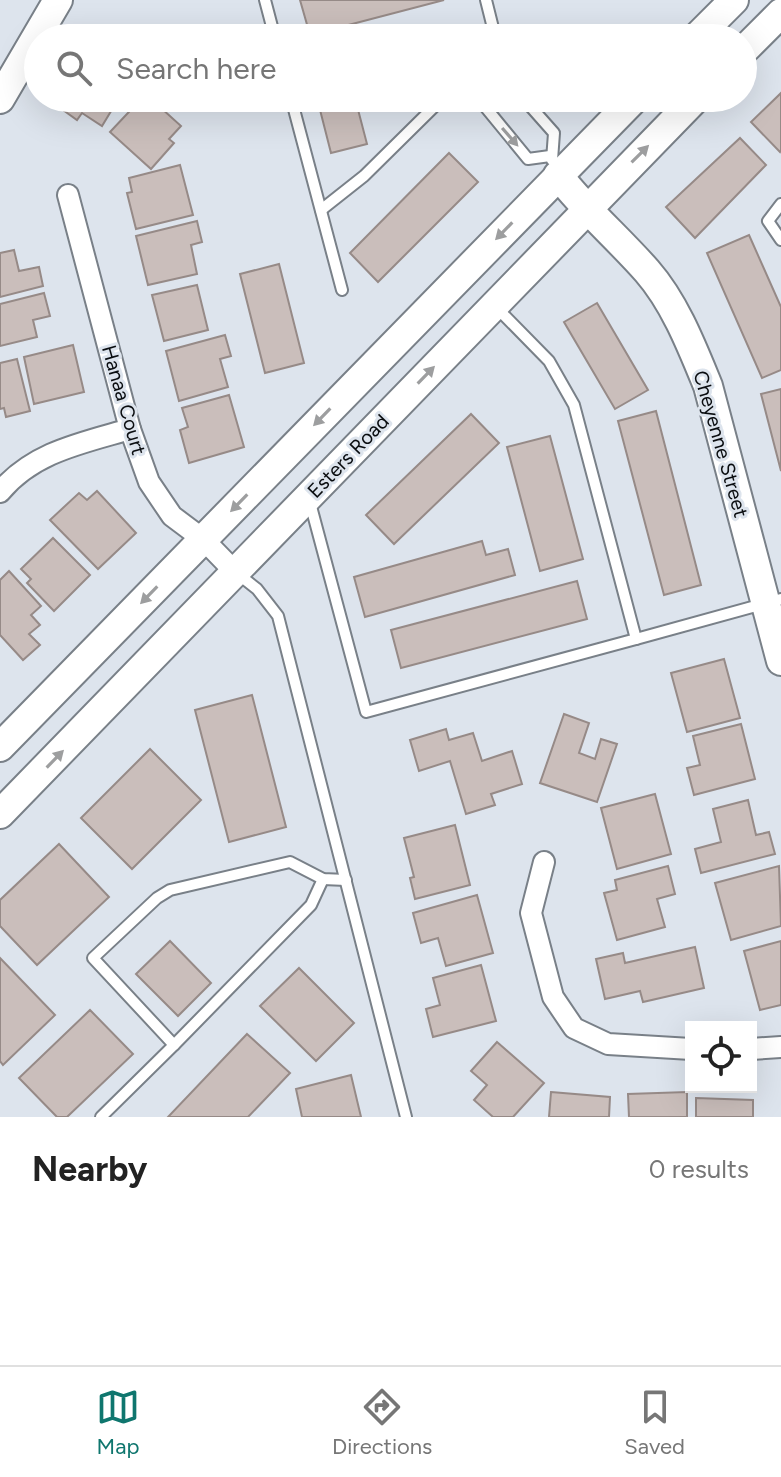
<!DOCTYPE html>
<style>
:root{--surface:#fff;--page:#f2f2f2;--text:#222;--muted:#767676;--line:#e0e0e0;--accent:#0f766e}
body{margin:0;font-family:Figtree,sans-serif;background:var(--page);color:var(--text)}
.controls{position:absolute;right:24px;bottom:24px;display:grid;overflow:hidden;border-radius:0px;box-shadow:0 8px 32px #0002}
.controls button{width:72px;height:72px;display:grid;place-items:center;padding:0;border:0;border-bottom:2px solid var(--line);background:var(--surface);color:var(--text);font:40px sans-serif}
.list{margin:0;padding:0;list-style:none}
h2{display:flex;justify-content:space-between;align-items:center;height:104px;margin:0;padding:0 32px;font-size:34px}
h2 small{font-size:26px;font-weight:400;color:var(--muted)}
.icon{flex:none;width:44px;height:44px;fill:none;stroke:currentColor;stroke-width:2;stroke-linecap:round;stroke-linejoin:round}
.map{position:relative;flex:none;width:781px;height:1117px;overflow:hidden}
.search{position:absolute;background:var(--surface);box-shadow:0 8px 32px #0002;left:24px;right:24px;top:24px;height:88px;display:flex;align-items:center;gap:20px;box-sizing:border-box;padding:0 28px;border-radius:44px;color:var(--muted);font-size:30px}
.sheet{height:248px;background:var(--surface)}
nav{display:flex;justify-content:space-around;align-items:center;box-sizing:border-box;height:112px;border-top:2px solid var(--line);background:var(--surface);font-size:22px;color:var(--muted)}
nav a{display:grid;justify-items:center;gap:4px}
nav .on{color:var(--accent)}
.map>svg:first-child{display:block}
.building{fill:#cabebb;stroke:#968a87;stroke-width:2}
.lines{fill:none;stroke-linecap:round;stroke-linejoin:round}
.lane-casing{stroke:#798088;stroke-width:14}
.street-casing{stroke:#798088;stroke-width:24}
.secondary-casing{stroke:#798088;stroke-width:32}
.lane{stroke:#fff;stroke-width:10}
.street{stroke:#fff;stroke-width:20}
.secondary{stroke:#fff;stroke-width:28}
.oneway{fill:#9d9e9f}
.labels{text-anchor:middle;stroke-width:6;stroke-linejoin:round;paint-order:stroke}
.street-label{font-size:20px;fill:#0a0d10;stroke:#dde4ed}
</style>
<div class="map">
<svg width="781" height="1117" viewBox="0 0 781 1117">
<rect width="100%" height="100%" fill="#dde4ed"/>
<!-- building -->
<g class="building">
<path d="M300,0H444L310,35Z"/>
<path d="M781,93V150L780,152L751,122Z"/>
<path d="M70,98H119L102,126L82,113L77,120L63,110Z"/>
<path d="M142,98H150L181,126L169,139L174,143L151,169L110,132Z"/>
<path d="M317,98H355L367,144L331,153Z"/>
<path d="M740,138L766,165L695,238L666,207Z"/>
<path d="M449,153L478,182L378,282L350,253Z"/>
<path d="M180,165L193,215L136,229L127,193L132,192L129,178Z"/>
<path d="M197,221L202,242L191,245L197,274L148,285L136,236Z"/>
<path d="M749,235L781,307V370L762,378L707,253Z"/>
<path d="M14,250L19,271L39,267L43,286L0,297V253Z"/>
<path d="M279,264L304,363L265,373L240,274Z"/>
<path d="M197,285L208,330L164,341L152,295Z"/>
<path d="M44,293L50,316L33,320L37,337L0,346V304Z"/>
<path d="M597,303L648,390L615,409L564,322Z"/>
<path d="M225,335L231,356L220,359L228,387L179,401L166,351Z"/>
<path d="M73,345L84,392L34,404L24,357Z"/>
<path d="M17,359L30,411L6,417L4,408L0,409V363Z"/>
<path d="M781,389V471L761,394Z"/>
<path d="M229,395L244,447L189,463L180,430L188,427L182,408Z"/>
<path d="M656,411L701,585L664,595L618,421Z"/>
<path d="M471,414L499,443L394,544L366,515Z"/>
<path d="M550,436L583,559L540,571L507,447Z"/>
<path d="M97,491L136,533L98,569L50,520L79,493L87,500Z"/>
<path d="M53,538L90,575L54,611L27,583L31,579L21,569Z"/>
<path d="M482,541L486,555L508,549L515,575L365,617L354,577Z"/>
<path d="M9,571L41,606L31,615L40,625L29,634L40,645L23,660L0,635V580Z"/>
<path d="M577,581L587,619L401,668L391,630Z"/>
<path d="M724,659L740,718L687,732L671,673Z"/>
<path d="M252,695L286,827L229,842L195,710Z"/>
<path d="M564,714L589,723L579,753L595,759L601,739L617,744L597,802L540,783Z"/>
<path d="M741,724L755,779L694,795L687,768L700,765L693,736Z"/>
<path d="M446,729L449,740L473,733L482,761L512,751L522,784L491,794L495,805L466,814L450,761L419,771L410,740Z"/>
<path d="M150,749L201,800L132,869L81,818Z"/>
<path d="M655,794L671,854L617,869L601,808Z"/>
<path d="M748,800L756,835L769,832L775,854L701,873L695,849L721,842L713,809Z"/>
<path d="M455,825L470,885L415,899L410,878L414,877L404,838Z"/>
<path d="M59,844L109,897L37,965L0,926V900Z"/>
<path d="M668,866L675,894L657,899L665,927L617,940L604,893L617,890L615,880Z"/>
<path d="M779,866L781,926L731,940L715,883Z"/>
<path d="M477,895L493,953L446,966L438,938L421,943L413,913Z"/>
<path d="M170,941L211,983L178,1016L136,974Z"/>
<path d="M781,941V1005L760,1010L744,951Z"/>
<path d="M695,947L704,988L643,1002L640,991L605,999L596,959L623,953L625,963Z"/>
<path d="M0,958L55,1015L3,1065L0,1061Z"/>
<path d="M481,965L496,1021L433,1037L426,1009L440,1005L433,978Z"/>
<path d="M299,968L354,1023L316,1061L260,1006Z"/>
<path d="M90,1010L133,1054L67,1117H57L19,1078Z"/>
<path d="M247,1034L290,1073L248,1117H168Z"/>
<path d="M497,1042L544,1083L513,1117H493L474,1100L487,1085L471,1071Z"/>
<path d="M351,1075L361,1117H302L296,1089Z"/>
<path d="M551,1092L610,1097L609,1117H549Z"/>
<path d="M687,1092V1117H629L628,1094Z"/>
<path d="M696,1098L753,1100V1117H696Z"/>
</g>
<g class="lines">
<defs>
<g id="lane">
<path d="M265,0L275,38"/>
<path d="M486,0L493,28L488,38"/>
<path d="M291,98L342,290"/>
<path d="M478,98L528,159L550,156"/>
<path d="M523,98L554,133L552,160"/>
<path d="M781,204L768,221L781,240"/>
<path d="M321,210L364,176L443,98"/>
<path d="M309,499L366,712L636,639L574,405L549,361L496,307"/>
<path d="M238,574L257,589L278,616L406,1117"/>
<path d="M636,639L781,599"/>
<path d="M174,1045L311,905L323,879"/>
<path d="M101,1117L174,1045L93,958L157,898L170,890L290,862L323,879L346,880"/>
</g>
<g id="street">
<path d="M68,195L130,429L149,482L172,516L204,540L236,573"/>
<path d="M0,492C33,452 82,443 130,429"/>
<path d="M544,862L531,913L553,997L574,1028L608,1044L691,1049"/>
<path d="M751,1049L781,1047"/>
</g>
<g id="secondary">
<path d="M696,38L734,0"/>
<path d="M743,51L781,13"/>
<path d="M0,99L58,0"/>
<path d="M558,175C585,210 618,238 647,271C675,303 692,347 708,386L781,661"/>
<path d="M0,747L635,98"/>
<path d="M0,814L696,98"/>
</g>
</defs>
<!-- lane casing -->
<use href="#lane" class="lane-casing"/>
<!-- street casing -->
<use href="#street" class="street-casing"/>
<!-- secondary casing -->
<use href="#secondary" class="secondary-casing"/>
<!-- lane -->
<use href="#lane" class="lane"/>
<!-- street -->
<use href="#street" class="street"/>
<!-- secondary -->
<use href="#secondary" class="secondary"/>
</g>
<!-- one-way arrows -->
<defs><path id="oneway-solid" d="M-6-.8H1V-3.2L6.5 0L1 3.2V.8H-6Z" transform="scale(2)"/></defs>
<g class="oneway">
<use href="#oneway-solid" transform="translate(510 137) rotate(49)"/>
<use href="#oneway-solid" transform="translate(640 154) rotate(-45)"/>
<use href="#oneway-solid" transform="translate(504 231) rotate(134)"/>
<use href="#oneway-solid" transform="translate(426 375) rotate(-46)"/>
<use href="#oneway-solid" transform="translate(322 417) rotate(134)"/>
<use href="#oneway-solid" transform="translate(239 503) rotate(134)"/>
<use href="#oneway-solid" transform="translate(149 595) rotate(134)"/>
<use href="#oneway-solid" transform="translate(55 759) rotate(-46)"/>
</g>
<g class="labels">
<!-- street labels -->
<g class="street-label">
<text transform="translate(124 400) rotate(74)" y="7">Hanaa Court</text>
<text transform="translate(721 444) rotate(74)" y="7">Cheyenne Street</text>
<text transform="translate(348 456) rotate(-46)" y="7">Esters Road</text>
</g>
</g>
</svg>
<div class="controls">
<button><svg class="icon" aria-label="locate" viewBox="0 0 24 24"><circle cx="12" cy="12" r="6"/><path d="M12 2v4M12 18v4M2 12h4M18 12h4"/></svg></button>
</div>
<div class="search"><svg class="icon" aria-label="search" viewBox="0 0 24 24"><circle cx="10" cy="10" r="6"/><path d="M15 15l6 6"/></svg>Search here</div>
</div>
<section class="sheet">
<h2>Nearby<small>0 results</small></h2>
<ul class="list">
</ul>
</section>
<nav>
<a class="on"><svg class="icon" aria-label="map" viewBox="0 0 24 24"><path d="M3 6l6-2 6 2 6-2v14l-6 2-6-2-6 2zM9 4v14M15 6v14"/></svg>Map</a>
<a><svg class="icon" aria-label="directions" viewBox="0 0 24 24"><path d="M12 3l9 9-9 9-9-9zM9 14v-3h6M13 9l2 2-2 2"/></svg>Directions</a>
<a><svg class="icon" aria-label="saved" viewBox="0 0 24 24"><path d="M7 4h10v16l-5-4-5 4z"/></svg>Saved</a>
</nav>
